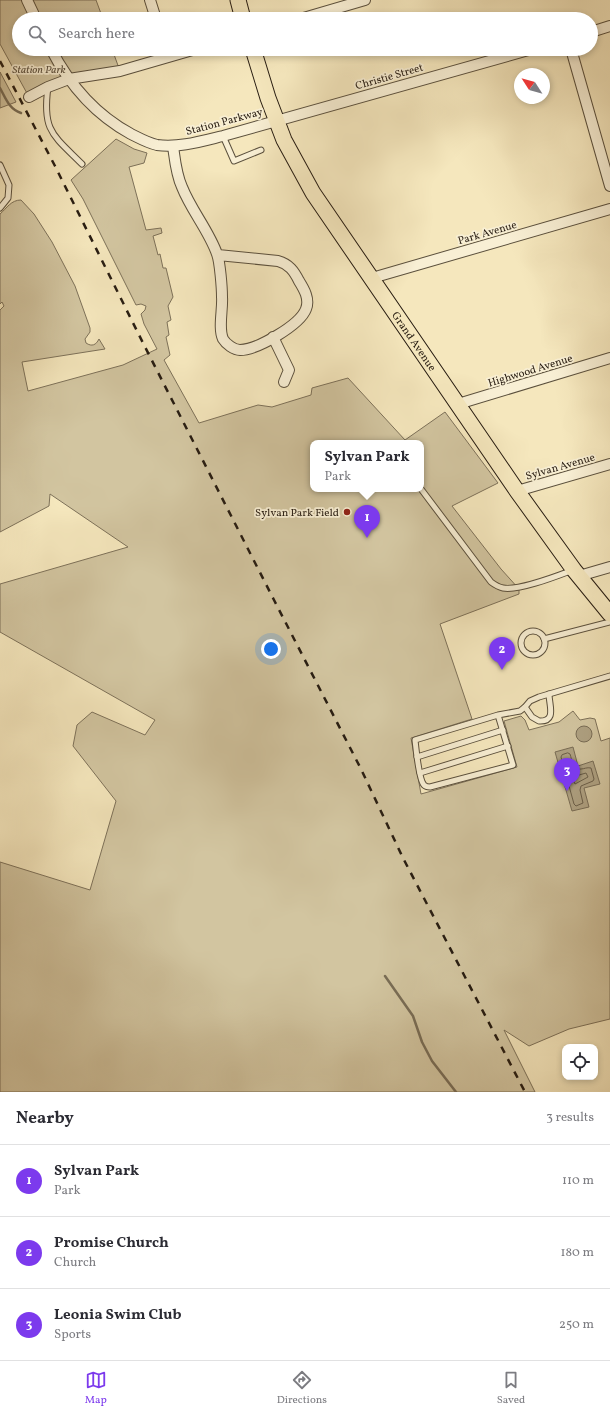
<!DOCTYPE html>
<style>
:root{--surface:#fff;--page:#f2f2f3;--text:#2b2b33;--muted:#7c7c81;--line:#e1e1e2;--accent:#7c3aed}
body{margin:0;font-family:Vollkorn,serif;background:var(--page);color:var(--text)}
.controls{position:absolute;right:12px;bottom:12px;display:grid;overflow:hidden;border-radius:8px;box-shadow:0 2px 6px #0003}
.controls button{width:36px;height:36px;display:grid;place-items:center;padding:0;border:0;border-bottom:1px solid var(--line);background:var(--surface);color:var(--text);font:20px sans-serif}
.compass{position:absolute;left:514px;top:68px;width:36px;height:36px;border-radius:50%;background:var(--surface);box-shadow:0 2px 6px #0003;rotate:306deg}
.you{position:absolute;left:271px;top:649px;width:14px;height:14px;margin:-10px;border:3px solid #fff;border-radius:50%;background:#1a73e8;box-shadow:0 0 0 6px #1a73e833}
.badge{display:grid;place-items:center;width:26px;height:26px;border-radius:50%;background:var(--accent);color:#fff;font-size:13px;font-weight:700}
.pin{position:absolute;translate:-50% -33px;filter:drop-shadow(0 1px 2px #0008)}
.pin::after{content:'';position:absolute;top:21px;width:14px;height:12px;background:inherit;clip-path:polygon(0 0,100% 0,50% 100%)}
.popup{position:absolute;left:310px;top:440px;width:114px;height:52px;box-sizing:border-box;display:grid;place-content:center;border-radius:8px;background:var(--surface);filter:drop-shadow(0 1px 3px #0005);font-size:13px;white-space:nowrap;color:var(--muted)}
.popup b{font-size:15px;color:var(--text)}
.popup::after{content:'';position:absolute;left:50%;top:100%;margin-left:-8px;border:8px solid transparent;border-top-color:var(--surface)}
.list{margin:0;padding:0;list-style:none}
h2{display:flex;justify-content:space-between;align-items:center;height:52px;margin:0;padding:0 16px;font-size:17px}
h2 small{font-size:13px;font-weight:400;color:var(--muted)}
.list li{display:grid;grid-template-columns:26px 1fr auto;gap:12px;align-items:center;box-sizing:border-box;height:72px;padding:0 16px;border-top:1px solid var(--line)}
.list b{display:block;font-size:15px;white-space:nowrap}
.list p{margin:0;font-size:13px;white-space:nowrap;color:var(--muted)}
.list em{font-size:13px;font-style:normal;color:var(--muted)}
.icon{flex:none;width:22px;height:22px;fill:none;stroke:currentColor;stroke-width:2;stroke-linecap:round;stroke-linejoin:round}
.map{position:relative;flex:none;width:610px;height:1092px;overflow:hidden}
.search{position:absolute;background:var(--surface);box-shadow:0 2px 6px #0003;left:12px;right:12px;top:12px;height:44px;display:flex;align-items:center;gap:10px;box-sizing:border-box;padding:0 14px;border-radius:22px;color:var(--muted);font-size:15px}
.sheet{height:268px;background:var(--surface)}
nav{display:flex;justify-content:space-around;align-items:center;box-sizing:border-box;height:56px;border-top:1px solid var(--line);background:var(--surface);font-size:11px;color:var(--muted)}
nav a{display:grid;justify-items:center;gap:2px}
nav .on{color:var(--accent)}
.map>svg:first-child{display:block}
.green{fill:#d2c5a0;stroke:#7d7159;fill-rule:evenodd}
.water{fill:#afa283;stroke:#796d56}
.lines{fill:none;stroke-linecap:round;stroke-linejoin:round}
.shore{stroke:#6c604a;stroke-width:1}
.stream{stroke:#796d56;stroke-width:2.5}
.lane-casing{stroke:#5b503d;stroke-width:7}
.street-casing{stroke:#5b503d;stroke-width:12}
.primary-casing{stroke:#281d12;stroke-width:17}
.lane{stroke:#f8efd4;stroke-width:5}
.street{stroke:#f8efd4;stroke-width:10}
.primary{stroke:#f5e7bd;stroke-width:15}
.rail{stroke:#281d12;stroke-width:2.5;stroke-dasharray:7 7;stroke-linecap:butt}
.poi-dot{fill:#8f2418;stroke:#f8efd4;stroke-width:1.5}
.labels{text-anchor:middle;stroke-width:3.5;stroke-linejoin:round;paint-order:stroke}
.park-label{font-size:11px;font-style:italic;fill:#5b4f3d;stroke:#f8efd4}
.street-label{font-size:11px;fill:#281d12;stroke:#f8efd4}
.poi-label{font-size:11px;fill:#281d12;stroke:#f8efd4;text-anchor:end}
</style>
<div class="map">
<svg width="610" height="1092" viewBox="0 0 610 1092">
<rect width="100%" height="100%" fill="#f5e7bd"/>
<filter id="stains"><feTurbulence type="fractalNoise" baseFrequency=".005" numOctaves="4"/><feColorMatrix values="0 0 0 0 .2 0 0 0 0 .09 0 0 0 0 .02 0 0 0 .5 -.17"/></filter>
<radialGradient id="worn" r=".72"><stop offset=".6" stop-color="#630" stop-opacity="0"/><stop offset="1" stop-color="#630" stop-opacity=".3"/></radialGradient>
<!-- green -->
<g class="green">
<path d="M0,0H96L103,19H19V49H112L120,71L69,79L29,97L0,44Z"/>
<path d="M0,72L16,102L0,108Z"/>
<path d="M116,139L134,149L147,153L144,163L129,167L146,230L161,228L162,233L153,236L158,255L160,254L163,268H166L173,297L168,306L171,320L167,322L169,335L166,337L170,355L164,360L199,423L258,405L272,407L311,395L312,388L348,378L405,440L445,412L498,483L452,506L501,569L519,589V594L440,624L472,719L411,738L421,794L517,767L504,721L521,716L525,720L529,730L559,722L573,711L580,720L590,718L595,719L601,741L610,738V1019L569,1029L529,1046L504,1030L535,1092H0V862L90,890L116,801L73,746L77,725L92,712L145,735L155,720L0,632V584L128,547L50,494L49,506L0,532V310L4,306L2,302L0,304V214C7,208 11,200 21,200L34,214L52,242L75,286L90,328V332L85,339L86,343C92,347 96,345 99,339L105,349L22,362L28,391L123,365L157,349L144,324L141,314L145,310L146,306L141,304L136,305L83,199L71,180ZM313,443H421V489H313Z"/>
</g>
<!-- water -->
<g class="water">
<circle cx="584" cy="734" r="8"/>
<path d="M573,747L578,766L593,761L600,784L584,788L589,807L572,811L555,752Z"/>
</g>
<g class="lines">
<!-- shore -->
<g class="shore">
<path d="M568,753L570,754C572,760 573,771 581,769C584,769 587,767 591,768L594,779L593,781L581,786L580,790L583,803L576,806L574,804L561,757L562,755Z"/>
<path d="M574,773L579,775L586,773L588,777L575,784L571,775Z"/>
</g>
<!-- stream -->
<g class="stream">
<path d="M0,88C6,99 9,109 21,113"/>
<path d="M385,976L413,1016L422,1042L432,1061L456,1092"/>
</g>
<defs>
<g id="lane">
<path d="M48,87C42,131 53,135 82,164"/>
<path d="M223,136L234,161L261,150"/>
<path d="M0,165L9,185L8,198L0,208"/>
<path d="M421,489L491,582C495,585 498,587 503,588C519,591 557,576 573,570"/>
<circle cx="533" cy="643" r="12"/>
<path d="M544,639L610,622"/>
<path d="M525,707L532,717L539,721C557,722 549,705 549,694"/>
<path d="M498,715L513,765L430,787C427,787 426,787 424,785C419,780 416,749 415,740L498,715L520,711L525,707L530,701L539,697L610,676"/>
<path d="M417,757L503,730"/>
<path d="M420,773L508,746"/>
</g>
<g id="street">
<path d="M27,0L36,19"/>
<path d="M150,0L156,19"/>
<path d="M300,19L365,0"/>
<path d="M591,32L610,26"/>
<path d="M51,49C69,84 96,115 131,134C139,138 148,143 157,145C179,148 202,141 223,136L532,49"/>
<path d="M571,49L610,186"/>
<path d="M29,97L48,87L69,79L120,71L196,49"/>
<path d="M173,146C175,160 176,174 182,187C191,210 209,231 217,254C220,262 222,288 222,297C223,309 218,328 223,339C226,344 234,350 240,350C257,350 300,325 306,309C310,299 304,289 299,281C294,271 289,264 278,261L218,255"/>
<path d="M372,278L610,209"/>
<path d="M273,337L289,370L284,382"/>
<path d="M458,404L610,358"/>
<path d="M517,491L610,464"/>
<path d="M579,576L610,567"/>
</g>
<g id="primary">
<path d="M238,0L243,19"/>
<path id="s1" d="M253,49L268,98L284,140L313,193L517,491L574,570L610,614"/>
</g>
</defs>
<!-- lane casing -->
<use href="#lane" class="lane-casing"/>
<!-- street casing -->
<use href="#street" class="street-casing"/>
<!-- primary casing -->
<use href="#primary" class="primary-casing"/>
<!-- lane -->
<use href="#lane" class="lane"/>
<!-- street -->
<use href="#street" class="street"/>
<!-- primary -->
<use href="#primary" class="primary"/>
<!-- rail -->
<path class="rail" d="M0,61L55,166L143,343L274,600L361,769L403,858L525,1092"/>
</g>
<!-- markers -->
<circle class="poi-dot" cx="347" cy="512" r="4"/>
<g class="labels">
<!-- park labels -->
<g class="park-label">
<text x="39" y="73">Station Park</text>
</g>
<!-- street labels -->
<g class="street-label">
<text transform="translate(389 76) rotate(-16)" y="4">Christie Street</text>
<text transform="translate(224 121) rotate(-15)" y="4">Station Parkway</text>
<text transform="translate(487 232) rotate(-16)" y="4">Park Avenue</text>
<text dy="4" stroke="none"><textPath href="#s1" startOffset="336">Grand Avenue</textPath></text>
<text transform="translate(530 370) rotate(-17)" y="4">Highwood Avenue</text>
<text transform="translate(560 466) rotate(-16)" y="4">Sylvan Avenue</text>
</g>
<!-- poi labels -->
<g class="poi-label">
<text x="339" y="516">Sylvan Park Field</text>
</g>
</g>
<rect width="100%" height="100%" filter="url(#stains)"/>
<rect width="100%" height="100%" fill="url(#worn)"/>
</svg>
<div class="controls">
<button><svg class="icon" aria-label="locate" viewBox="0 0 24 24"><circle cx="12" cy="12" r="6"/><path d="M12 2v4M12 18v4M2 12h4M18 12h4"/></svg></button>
</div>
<svg class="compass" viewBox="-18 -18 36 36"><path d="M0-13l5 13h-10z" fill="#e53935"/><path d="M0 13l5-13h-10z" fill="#7c7c81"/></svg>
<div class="you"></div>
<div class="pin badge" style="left:367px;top:538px">1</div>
<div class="popup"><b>Sylvan Park</b>Park</div>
<div class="pin badge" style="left:502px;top:670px">2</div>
<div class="pin badge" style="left:567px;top:791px">3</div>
<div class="search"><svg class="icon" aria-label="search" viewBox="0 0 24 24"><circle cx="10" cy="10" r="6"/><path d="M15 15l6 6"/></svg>Search here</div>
</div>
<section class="sheet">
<h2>Nearby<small>3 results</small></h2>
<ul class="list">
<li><span class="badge">1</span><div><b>Sylvan Park</b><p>Park</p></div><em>110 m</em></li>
<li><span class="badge">2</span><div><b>Promise Church</b><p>Church</p></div><em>180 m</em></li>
<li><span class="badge">3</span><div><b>Leonia Swim Club</b><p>Sports</p></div><em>250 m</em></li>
</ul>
</section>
<nav>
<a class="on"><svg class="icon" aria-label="map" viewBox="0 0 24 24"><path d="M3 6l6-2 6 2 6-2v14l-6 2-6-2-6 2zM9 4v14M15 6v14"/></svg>Map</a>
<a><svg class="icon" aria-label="directions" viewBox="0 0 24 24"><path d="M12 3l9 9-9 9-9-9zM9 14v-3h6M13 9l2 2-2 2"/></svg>Directions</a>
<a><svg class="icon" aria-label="saved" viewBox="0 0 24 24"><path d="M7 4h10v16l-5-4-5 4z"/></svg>Saved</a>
</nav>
